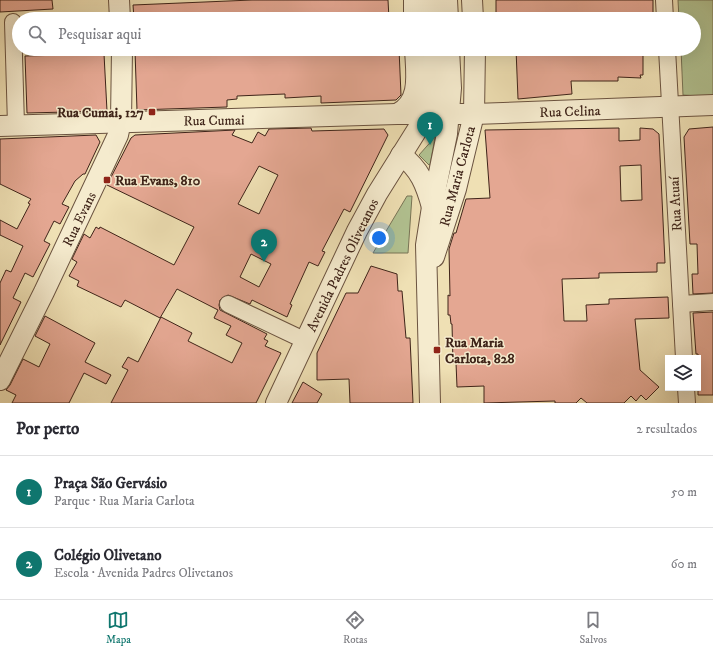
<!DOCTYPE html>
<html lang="pt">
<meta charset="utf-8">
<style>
:root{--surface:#fff;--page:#f7f7f7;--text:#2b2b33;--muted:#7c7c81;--line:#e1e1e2;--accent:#0f766e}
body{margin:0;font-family:"IM FELL DW Pica",serif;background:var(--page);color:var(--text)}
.controls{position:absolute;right:12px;bottom:12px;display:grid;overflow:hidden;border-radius:0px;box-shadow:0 4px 16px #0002}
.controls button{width:36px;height:36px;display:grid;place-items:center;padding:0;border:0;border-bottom:1px solid var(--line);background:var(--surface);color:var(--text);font:20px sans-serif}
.you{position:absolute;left:379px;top:238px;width:14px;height:14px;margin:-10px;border:3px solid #fff;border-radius:50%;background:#1a73e8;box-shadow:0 0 0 6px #1a73e833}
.badge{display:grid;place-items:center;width:26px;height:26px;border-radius:50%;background:var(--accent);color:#fff;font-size:13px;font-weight:700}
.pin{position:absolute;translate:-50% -33px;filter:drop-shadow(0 1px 2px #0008)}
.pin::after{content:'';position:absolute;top:21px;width:14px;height:12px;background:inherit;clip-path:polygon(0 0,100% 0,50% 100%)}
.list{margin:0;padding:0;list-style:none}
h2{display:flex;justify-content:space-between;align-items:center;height:52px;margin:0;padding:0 16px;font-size:17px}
h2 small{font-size:13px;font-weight:400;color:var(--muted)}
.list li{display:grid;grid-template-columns:26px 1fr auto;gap:12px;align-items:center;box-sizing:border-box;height:72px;padding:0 16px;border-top:1px solid var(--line)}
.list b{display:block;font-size:15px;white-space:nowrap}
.list p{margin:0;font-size:13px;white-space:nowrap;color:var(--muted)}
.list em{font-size:13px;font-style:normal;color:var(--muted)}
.icon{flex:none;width:22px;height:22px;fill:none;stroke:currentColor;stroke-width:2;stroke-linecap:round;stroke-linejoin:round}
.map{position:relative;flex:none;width:713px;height:403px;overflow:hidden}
.search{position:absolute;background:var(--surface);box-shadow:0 4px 16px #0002;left:12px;right:12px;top:12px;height:44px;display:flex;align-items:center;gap:10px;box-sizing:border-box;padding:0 14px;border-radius:22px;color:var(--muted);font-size:15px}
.sheet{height:196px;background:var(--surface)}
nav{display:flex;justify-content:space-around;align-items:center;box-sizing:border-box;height:56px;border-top:1px solid var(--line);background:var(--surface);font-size:11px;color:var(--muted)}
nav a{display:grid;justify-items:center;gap:2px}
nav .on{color:var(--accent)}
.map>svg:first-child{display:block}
.green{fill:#b2c392;stroke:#787456}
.building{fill:#e4a792;stroke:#3f2419;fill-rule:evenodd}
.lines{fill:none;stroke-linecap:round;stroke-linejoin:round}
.minor-casing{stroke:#6b5340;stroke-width:18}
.tertiary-casing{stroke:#6b5340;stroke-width:22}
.minor{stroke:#f5ebce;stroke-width:16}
.tertiary{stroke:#f5ebce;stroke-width:20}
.poi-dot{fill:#8f2418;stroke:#f5ebce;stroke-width:1.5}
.labels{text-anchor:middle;stroke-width:3;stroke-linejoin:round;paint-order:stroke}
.street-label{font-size:14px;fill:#3f2419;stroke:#f5ebce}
.poi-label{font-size:14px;font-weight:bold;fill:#3f2419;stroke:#f5ebce;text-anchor:start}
</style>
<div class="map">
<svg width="713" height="403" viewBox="0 0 713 403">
<rect width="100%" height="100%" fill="#efe0b4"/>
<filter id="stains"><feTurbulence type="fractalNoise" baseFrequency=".005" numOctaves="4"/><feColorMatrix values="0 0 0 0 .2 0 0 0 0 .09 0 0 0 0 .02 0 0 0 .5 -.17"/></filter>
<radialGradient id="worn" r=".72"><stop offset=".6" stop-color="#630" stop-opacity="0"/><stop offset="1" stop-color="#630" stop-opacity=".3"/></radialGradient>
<!-- green -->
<g class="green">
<path d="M678,0H713V97L683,95L681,49H694V19H679Z"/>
<path d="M435,137L430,165H429L419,155Z"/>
<path d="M407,196H412L408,253H373Z"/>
</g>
<!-- building -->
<g class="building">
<path d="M0,0H52L53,9L0,12Z"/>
<path d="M252,0H388L389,19H318V14L281,16V19H134L133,5Z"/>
<path d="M496,0H653V15L613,19H496Z"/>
<path d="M192,49H399L401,95L396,100L321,103V96L285,98V94L237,96V99L227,100V107L137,110L135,51Z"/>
<path d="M516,49H643V75H640L641,78L618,77V81H571L572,94L518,99Z"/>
<path d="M104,54L107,111L27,113L25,56Z"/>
<path d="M713,127V293L693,294L692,274H698L697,244H690L684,137L689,129Z"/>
<path d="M311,128L312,131L384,129L388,135L350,212L344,209L322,251L325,252L318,266L309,262L290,304L292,305L287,317L252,300L250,304L228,295L220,300L219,305L220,310L267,334L264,339L268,341L265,346L281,353L256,403H111L128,370L122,367L128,357L138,362L161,317L192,333L188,341L232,363L242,343L226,335L231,326L214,318L218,310L177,289L160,318L125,300L121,307L77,286L79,281L69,276L77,262L72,259L84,234L90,238L96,227L99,229L100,227L174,265L194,227L107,185L131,138L135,135L235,130L232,135L252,143L258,132L265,136L269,129ZM259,166L278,175L259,214L238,204ZM251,254L271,264L259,287L240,277Z"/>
<path d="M619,128V141L640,140V128L653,129L659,134L665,263H657V272L599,273V278L562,279L564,321H587L586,305L609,304V299L668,297L669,318L635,319L640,370L659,387L646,400L641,395L636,401L631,396L624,403H587L581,398L576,403H555V401L484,403V386L457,387L456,363H453L452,324H451L450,315H448V295L450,296L449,249L454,233H456L466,199L490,198L485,130ZM641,165L642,200L621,201L620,166Z"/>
<path d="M96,135L100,142L85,174H83L75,181L62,204L69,207L60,224L54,221L44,241L50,244L33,277L25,273L13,298L21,302L0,345V283L6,270L11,272L23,246L0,235V220L17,229L30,204L28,203L31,199L0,184V139Z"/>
<path d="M371,266L397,274L398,291H402L406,338H410L413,403H350L349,379L317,380V353L346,293H358Z"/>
<path d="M713,312V395H698V354H696L693,313Z"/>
<path d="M45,316L95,343L85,362L111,375L106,384L84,373L69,403H12L16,395L6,390L10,385L23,359L39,367L50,344L35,336Z"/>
<path d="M303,382L322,394L317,403H292Z"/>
</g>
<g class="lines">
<defs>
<g id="minor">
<path d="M664,0L665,19"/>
<path d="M13,22L16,125"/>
<path d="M667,49L684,358"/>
<path d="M228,304L306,341"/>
<path d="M681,304L713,302"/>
<path d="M686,388L687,403"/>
</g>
<g id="tertiary">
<path d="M119,0L120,19"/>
<path d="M414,0V19"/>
<path d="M432,0V19"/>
<path d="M447,0L448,19"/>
<path d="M472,0L473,19"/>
<path d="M397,114C422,102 416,73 415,49"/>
<path d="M0,126L397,114H474L713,105"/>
<path d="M401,155C420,169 426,185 432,207"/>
<path d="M434,257L456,189L474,114L475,49"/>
<path d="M0,380L44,292L118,135L121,121L122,49"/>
<path d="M276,403L357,231L377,194L427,114L434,89L433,49"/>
<path d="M430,403L426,245L432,207L447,134L451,88L449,49"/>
</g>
</defs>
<!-- minor casing -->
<use href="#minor" class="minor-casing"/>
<!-- tertiary casing -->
<use href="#tertiary" class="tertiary-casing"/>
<!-- minor -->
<use href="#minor" class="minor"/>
<!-- tertiary -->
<use href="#tertiary" class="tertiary"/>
</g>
<!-- markers -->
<g class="poi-dot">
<rect x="148" y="108" width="8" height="8" rx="2"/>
<rect x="103" y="176" width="8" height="8" rx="2"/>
<rect x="433" y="346" width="8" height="8" rx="2"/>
</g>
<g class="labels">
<!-- street labels -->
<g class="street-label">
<text transform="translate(570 111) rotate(-2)" y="5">Rua Celina</text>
<text transform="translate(214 120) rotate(-1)" y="5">Rua Cumai</text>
<text transform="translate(457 176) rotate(-75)" y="5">Rua Maria Carlota</text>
<text transform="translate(675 204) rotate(-93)" y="5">Rua Atuaí</text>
<text transform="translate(79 219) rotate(-64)" y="5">Rua Evans</text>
<text transform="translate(342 265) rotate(-64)" y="5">Avenida Padres Olivetanos</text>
</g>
<!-- poi labels -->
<g class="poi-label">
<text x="144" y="117" text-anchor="end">Rua Cumai, 127</text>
<text x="115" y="185">Rua Evans, 810</text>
<text x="445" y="347">Rua Maria<tspan x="445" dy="16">Carlota, 828</tspan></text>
</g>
</g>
<rect width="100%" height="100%" filter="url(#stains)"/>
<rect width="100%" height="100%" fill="url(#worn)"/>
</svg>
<div class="controls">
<button><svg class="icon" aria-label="layers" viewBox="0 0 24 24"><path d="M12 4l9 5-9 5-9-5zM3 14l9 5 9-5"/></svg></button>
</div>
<div class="you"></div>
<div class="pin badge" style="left:430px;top:145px">1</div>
<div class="pin badge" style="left:264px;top:262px">2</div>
<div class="search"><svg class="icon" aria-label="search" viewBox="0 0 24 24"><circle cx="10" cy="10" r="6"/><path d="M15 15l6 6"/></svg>Pesquisar aqui</div>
</div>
<section class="sheet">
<h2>Por perto<small>2 resultados</small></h2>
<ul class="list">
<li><span class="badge">1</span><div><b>Praça São Gervásio</b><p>Parque · Rua Maria Carlota</p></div><em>50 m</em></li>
<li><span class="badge">2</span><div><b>Colégio Olivetano</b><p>Escola · Avenida Padres Olivetanos</p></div><em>60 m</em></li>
</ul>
</section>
<nav>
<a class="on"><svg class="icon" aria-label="map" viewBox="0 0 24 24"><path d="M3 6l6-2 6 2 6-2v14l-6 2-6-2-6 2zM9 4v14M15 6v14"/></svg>Mapa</a>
<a><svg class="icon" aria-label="directions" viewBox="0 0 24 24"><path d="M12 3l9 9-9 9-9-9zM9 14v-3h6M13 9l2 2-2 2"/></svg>Rotas</a>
<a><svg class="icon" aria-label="saved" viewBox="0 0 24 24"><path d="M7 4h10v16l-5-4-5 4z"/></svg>Salvos</a>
</nav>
